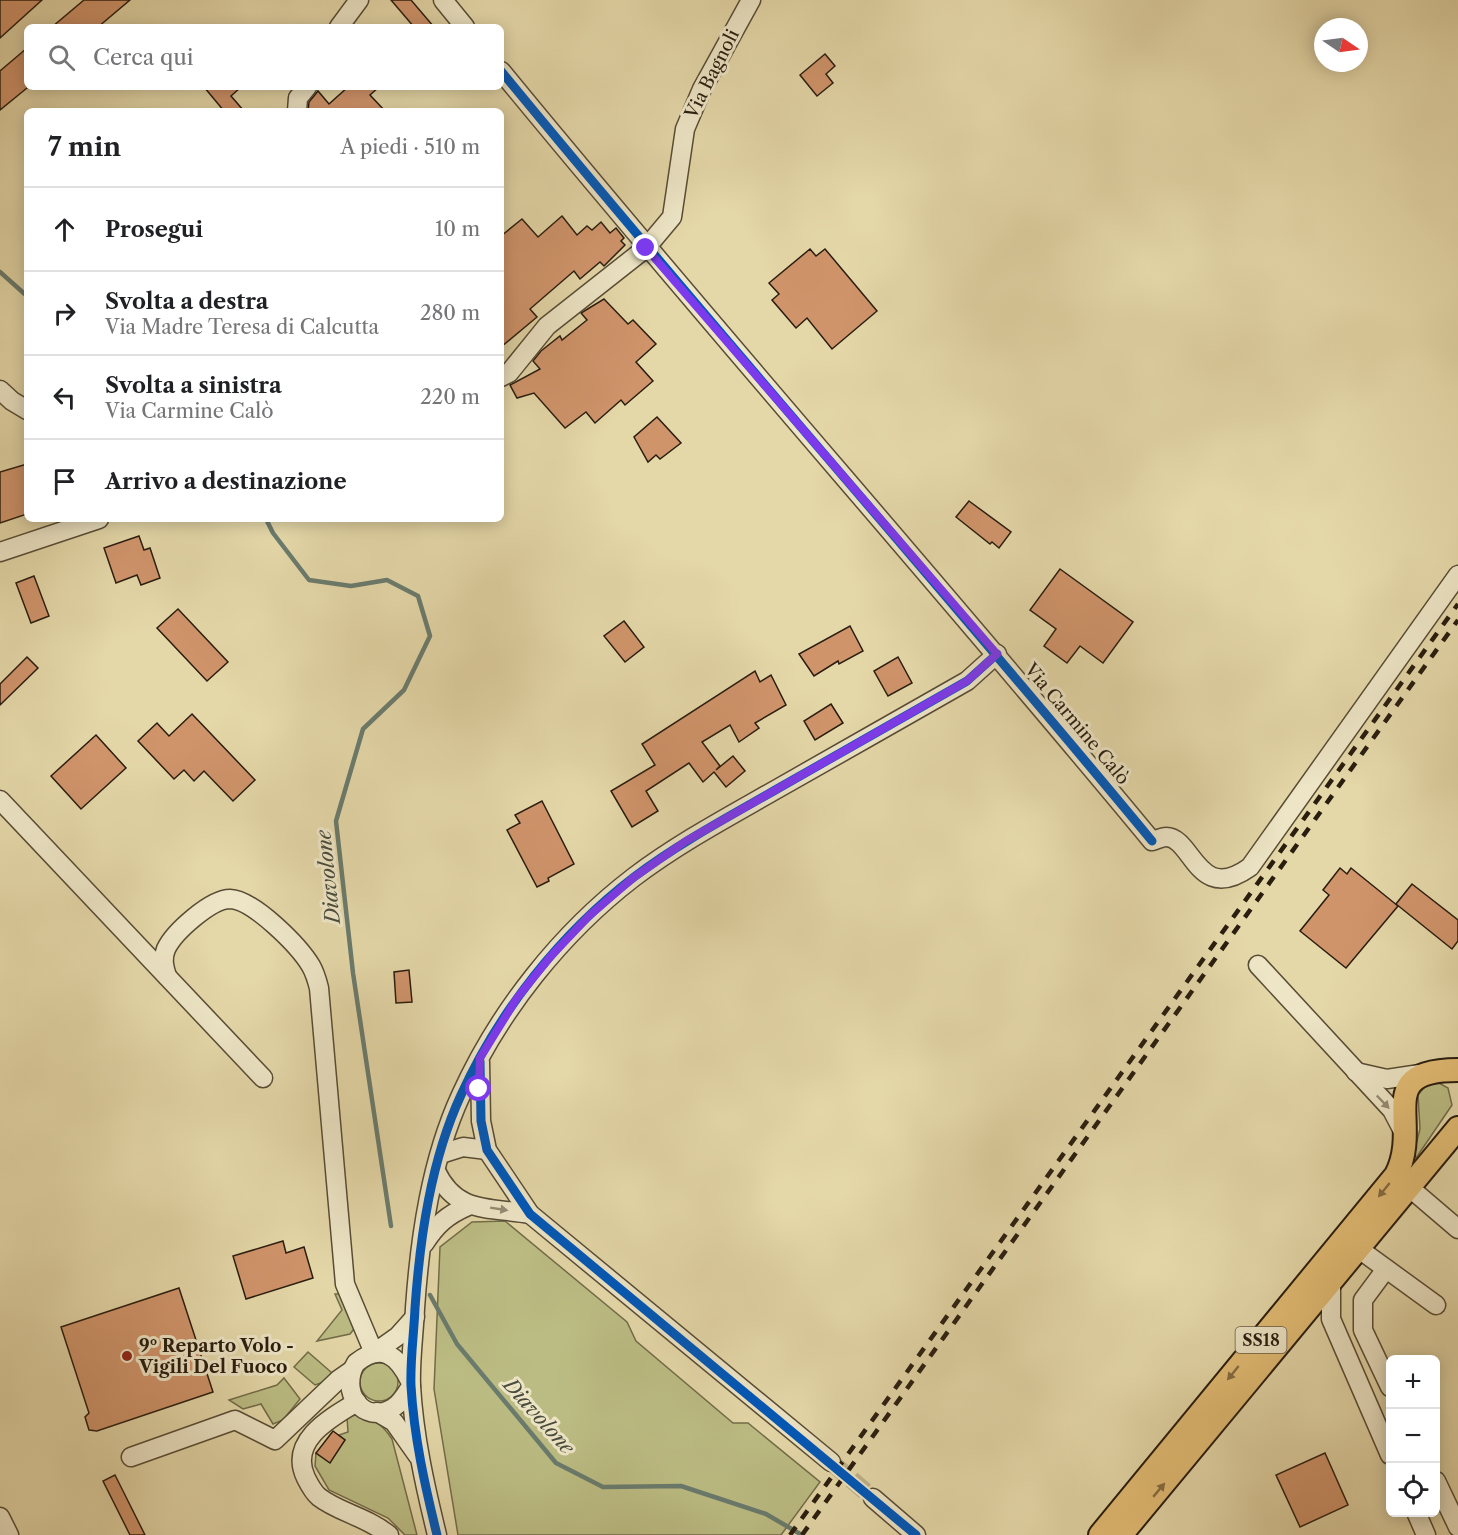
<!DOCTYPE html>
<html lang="it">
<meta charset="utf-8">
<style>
:root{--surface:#fff;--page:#f2f2f2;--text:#202124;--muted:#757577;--line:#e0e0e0}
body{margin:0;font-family:"Libre Caslon Text",serif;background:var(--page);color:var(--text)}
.controls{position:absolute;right:18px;bottom:18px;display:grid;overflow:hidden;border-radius:9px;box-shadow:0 3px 15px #0003}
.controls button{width:54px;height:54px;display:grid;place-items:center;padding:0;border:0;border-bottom:2px solid var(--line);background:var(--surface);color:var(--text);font:30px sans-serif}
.compass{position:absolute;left:1314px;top:18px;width:54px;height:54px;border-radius:50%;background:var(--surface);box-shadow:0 3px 15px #0003;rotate:103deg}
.stop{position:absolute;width:18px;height:18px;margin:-14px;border:4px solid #7c3aed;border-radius:50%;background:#fff}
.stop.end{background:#7c3aed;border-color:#fff;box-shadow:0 2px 6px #0008}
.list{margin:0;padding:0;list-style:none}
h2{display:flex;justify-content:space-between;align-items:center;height:78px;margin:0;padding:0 24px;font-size:26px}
h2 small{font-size:20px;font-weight:400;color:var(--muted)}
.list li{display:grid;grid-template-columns:39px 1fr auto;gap:18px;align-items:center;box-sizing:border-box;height:84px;padding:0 24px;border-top:2px solid var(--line)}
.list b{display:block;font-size:22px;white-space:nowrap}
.list p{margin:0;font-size:20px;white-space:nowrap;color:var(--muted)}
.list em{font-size:20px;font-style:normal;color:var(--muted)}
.icon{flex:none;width:33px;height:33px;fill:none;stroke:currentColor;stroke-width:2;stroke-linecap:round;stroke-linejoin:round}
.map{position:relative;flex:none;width:1458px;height:1535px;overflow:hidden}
.search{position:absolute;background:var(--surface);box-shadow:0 3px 15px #0003;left:24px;top:24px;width:480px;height:66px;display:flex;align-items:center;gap:15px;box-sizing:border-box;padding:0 21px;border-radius:9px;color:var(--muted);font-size:22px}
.panel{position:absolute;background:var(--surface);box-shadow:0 3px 15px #0003;left:24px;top:108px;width:480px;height:414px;border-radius:9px}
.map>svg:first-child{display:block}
.green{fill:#bbbc83;stroke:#726c49;stroke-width:1.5}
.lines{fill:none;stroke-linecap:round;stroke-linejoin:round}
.stream{stroke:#6a7b6d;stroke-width:4.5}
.building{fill:#d0946b;stroke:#291d0f;stroke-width:1.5}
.minor-tunnel{stroke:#bfb289;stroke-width:18;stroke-dasharray:18 9;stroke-linecap:butt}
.minor-casing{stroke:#584c35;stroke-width:21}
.major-casing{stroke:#291d0f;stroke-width:26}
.minor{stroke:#ede5c6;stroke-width:18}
.major{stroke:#e2bc74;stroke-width:22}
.rail{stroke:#291d0f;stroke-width:4.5;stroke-dasharray:10 10;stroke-linecap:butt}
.cycleway-casing{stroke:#ede5c6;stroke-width:13}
.cycleway{stroke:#0057b8;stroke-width:9}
.oneway{fill:#958b74}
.oneway2{fill:#866c42}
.route{stroke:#7c3aed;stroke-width:8}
.poi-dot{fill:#8f2418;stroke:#ede5c6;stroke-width:2}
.labels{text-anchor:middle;stroke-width:6;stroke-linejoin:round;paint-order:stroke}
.shield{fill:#ede5c6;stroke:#645946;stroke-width:1.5}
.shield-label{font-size:16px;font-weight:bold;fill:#291d0f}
.street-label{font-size:18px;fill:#291d0f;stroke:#ede5c6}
.poi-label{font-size:18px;font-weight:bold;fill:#291d0f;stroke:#ede5c6;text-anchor:start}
.water-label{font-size:20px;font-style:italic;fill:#494c3e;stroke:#ede5c6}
</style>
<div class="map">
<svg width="1458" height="1535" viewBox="0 0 1458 1535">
<rect width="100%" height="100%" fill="#e4d7a8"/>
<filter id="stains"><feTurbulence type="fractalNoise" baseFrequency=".00333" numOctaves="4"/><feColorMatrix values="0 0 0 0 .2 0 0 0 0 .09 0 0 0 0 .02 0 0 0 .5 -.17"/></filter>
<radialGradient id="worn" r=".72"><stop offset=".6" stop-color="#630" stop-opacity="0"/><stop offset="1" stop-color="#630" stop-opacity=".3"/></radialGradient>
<!-- green -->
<g class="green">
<path d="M1428,1083H1439L1448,1088L1452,1105L1416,1158L1414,1152L1420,1129L1418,1095Z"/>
<path d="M505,1221L627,1322L636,1341L733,1423H748L820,1482L781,1535H458L434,1389L440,1247L472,1222Z"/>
<path d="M335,1294H340L354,1329L350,1334L317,1341L342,1310Z"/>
<path d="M308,1352L332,1373L330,1380L315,1385L294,1367Z"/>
<circle cx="379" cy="1382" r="19"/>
<path d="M284,1378L300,1399L283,1420L273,1424L261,1404L243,1409L229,1400L277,1385Z"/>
<path d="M356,1415C373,1418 383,1425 392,1439L417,1535H405L388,1518L329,1490L315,1466L316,1453L330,1462L345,1440L339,1435L348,1432L347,1417Z"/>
</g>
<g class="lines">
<!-- stream -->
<g class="stream">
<path d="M0,272L27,296"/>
<path d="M266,519L273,533L309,580L351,586L387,580L418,596L430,636L404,690L363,729L336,821L353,973L391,1226"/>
<path d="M430,1295L457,1344L556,1463L603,1487L681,1486L766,1514L802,1535"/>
</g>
</g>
<!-- building -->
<g class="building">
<path d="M0,0H42L0,38Z"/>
<path d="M84,0H130L98,27H52Z"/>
<path d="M391,0H411L434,27H414Z"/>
<path d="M27,48V88L0,110V71Z"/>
<path d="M825,54L835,66L826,74L833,83L817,96L800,75Z"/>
<path d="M204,87H241L231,96L244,111H224Z"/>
<path d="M348,87H379L370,95L385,111H308L309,102L318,91L329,104Z"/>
<path d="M562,216L577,235L587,226L592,230L601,222L610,233L616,228L624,238L621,241L625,245L604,266L600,262L580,279L574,271L530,309L537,317L501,347V236L522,219L538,237Z"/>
<path d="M810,249L816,256L825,249L877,311L832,349L807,318L796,328L772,300L779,294L769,283Z"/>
<path d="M604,299L628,324L633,320L656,344L636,362L653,381L625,405L621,400L595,423L586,412L565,428L534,393L517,398L510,385L540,369L533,361L541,351L560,336L562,340L587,320L581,313Z"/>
<path d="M657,417L681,443L660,459L656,455L648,462L634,437Z"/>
<path d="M27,464V514L0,523V472Z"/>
<path d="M969,501L1011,532L999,548L992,542L990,544L956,517Z"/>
<path d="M139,536L144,550L150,548L160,578L141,585L137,575L116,583L104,548Z"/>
<path d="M1060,569L1133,622L1103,663L1080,646L1067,663L1044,646L1056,629L1030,610Z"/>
<path d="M34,576L49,616L31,623L16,583Z"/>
<path d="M178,609L228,662L207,681L157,628Z"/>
<path d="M624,621L644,647L625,662L604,636Z"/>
<path d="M850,626L863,651L839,664L838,661L814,676L799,654Z"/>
<path d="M27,657L38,668L0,705V684Z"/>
<path d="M898,657L912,683L888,696L874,671Z"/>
<path d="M755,671L760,682L771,675L786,705L755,723L759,728L739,742L730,725L702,742L720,766L716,770L733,756L745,771L726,787L714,772L703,782L689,763L646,791L658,811L632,827L611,791L655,765L642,744Z"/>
<path d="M831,704L843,723L815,740L804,721Z"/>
<path d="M192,714L255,780L233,801L204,771L194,781L184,770L174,779L138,741L157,723L169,736Z"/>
<path d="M96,735L126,768L81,809L51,776Z"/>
<path d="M542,801L574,864L548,878L549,881L537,887L507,830L520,823L515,815Z"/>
<path d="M1340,868L1347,874L1351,868L1398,906L1346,968L1300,931L1329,895L1323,890Z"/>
<path d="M1412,884L1458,920V941L1452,949L1396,904Z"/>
<path d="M409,970L412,1002L396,1003L394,972Z"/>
<path d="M283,1241L286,1253L304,1247L313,1278L246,1299L233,1256Z"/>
<path d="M179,1288L213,1392L97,1431L89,1430L85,1417L89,1413L61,1327Z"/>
<path d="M333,1431L345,1440L330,1463L316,1453Z"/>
<path d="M1325,1453L1348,1505L1300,1527L1276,1475Z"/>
<path d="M115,1475L145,1535H130L103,1481Z"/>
</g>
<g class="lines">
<!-- minor-tunnel -->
<path class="minor-tunnel" d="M831,1462L873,1498"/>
<defs>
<g id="minor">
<path d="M443,0L465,27"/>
<path d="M339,27L359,0"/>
<path d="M501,71C714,331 938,582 1152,841C1156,840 1162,837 1166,837C1193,837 1197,905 1250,867L1458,575"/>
<path d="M297,111L298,98L307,87"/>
<path d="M501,377L509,373L547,326L646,248L672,217L685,129L702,89L751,0"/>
<path d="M0,390L12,401L27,410"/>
<path d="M0,552L99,519"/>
<path d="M0,800L263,1078"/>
<path d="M1258,965L1392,1110L1404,1133"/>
<path d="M167,976C164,967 162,959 166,949C174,932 211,899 230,899C254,900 299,946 311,966C315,973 317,980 319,988L345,1284L374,1353L398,1336L415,1317"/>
<path d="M480,1062L481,1121L487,1150L530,1214L831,1462"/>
<path d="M1356,1072L1387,1079L1420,1074"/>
<path d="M441,1154L463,1147L487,1150"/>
<path d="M436,1171C456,1214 489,1207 530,1214"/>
<path d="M1410,1188L1458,1229"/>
<path d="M424,1244C436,1225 447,1215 468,1206"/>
<path d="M1359,1249L1436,1305"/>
<path d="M1386,1269L1363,1300V1330L1390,1387"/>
<path d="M1331,1282V1319L1390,1455"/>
<path d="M410,1381C398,1356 382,1342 356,1363C339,1390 362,1426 393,1408C401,1403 406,1394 411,1386"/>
<path d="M357,1402C330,1418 288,1441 306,1478C309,1484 314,1493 319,1497C338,1512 367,1517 389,1535"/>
<path d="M377,1412L394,1422L418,1456"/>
<path d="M131,1457L235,1420L275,1440L338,1380L351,1371"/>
<path d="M1436,1481L1458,1527"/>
<path d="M873,1498L916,1535"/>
<path d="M1416,1512L1426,1535"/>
<path d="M0,1517L9,1535"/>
<path d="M437,1535C425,1486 414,1437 411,1386C410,1360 414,1333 415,1308C420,1237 431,1160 461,1095C499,1011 561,933 634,877C679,843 728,817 777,789C840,753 904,717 967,681L997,654"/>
</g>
<g id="major">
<path d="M1100,1535L1396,1175C1423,1122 1371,1070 1458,1070"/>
<path d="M1121,1535L1458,1128"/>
</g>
</defs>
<!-- minor casing -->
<use href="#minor" class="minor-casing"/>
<!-- major casing -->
<use href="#major" class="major-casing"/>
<!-- minor -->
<use href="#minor" class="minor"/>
<!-- major -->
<use href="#major" class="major"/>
<!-- rail -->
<g class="rail">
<path d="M790,1535L1458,604"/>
<path d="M802,1535L1458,620"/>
</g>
<defs>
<g id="cycleway">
<path d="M501,71C714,331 938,582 1152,841"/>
<path d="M480,1061L481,1121L487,1150L530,1214L916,1535"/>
<path d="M437,1535C425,1486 414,1437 411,1386C410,1360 414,1333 415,1308C420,1237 431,1160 461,1095C499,1011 561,933 634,877C679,843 728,817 777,789C840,753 904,717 967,681L997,654"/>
</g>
</defs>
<!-- cycleway casing -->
<use href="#cycleway" class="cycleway-casing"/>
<!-- cycleway -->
<use href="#cycleway" class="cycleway"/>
</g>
<!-- one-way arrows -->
<defs><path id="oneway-solid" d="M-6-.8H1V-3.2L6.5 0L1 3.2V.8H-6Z" transform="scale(1.5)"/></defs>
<g class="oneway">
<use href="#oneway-solid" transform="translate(1383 1102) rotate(46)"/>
<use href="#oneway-solid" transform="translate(499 1209) rotate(9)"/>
</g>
<g class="oneway2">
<use href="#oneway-solid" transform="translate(1384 1190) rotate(129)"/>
<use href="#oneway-solid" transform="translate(1233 1373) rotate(129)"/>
<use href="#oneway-solid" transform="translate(1159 1490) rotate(-50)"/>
</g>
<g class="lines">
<!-- route -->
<path class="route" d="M479,1089L480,1058L517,998L551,956L589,916L633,878L686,841L967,681L997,654L646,248"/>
</g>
<!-- markers -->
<circle class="poi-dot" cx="127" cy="1356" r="6"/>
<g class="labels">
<!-- shield labels -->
<rect class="shield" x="1235.5" y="1327" width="51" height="26" rx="4.5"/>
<g class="shield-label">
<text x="1261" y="1346">SS18</text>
</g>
<!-- street labels -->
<g class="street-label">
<text transform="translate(712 74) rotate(-63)" y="6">Via Bagnoli</text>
<text transform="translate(1077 724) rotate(50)" y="6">Via Carmine Calò</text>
</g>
<!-- poi labels -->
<g class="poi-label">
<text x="139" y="1352">9º Reparto Volo -<tspan x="139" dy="21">Vigili Del Fuoco</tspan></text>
</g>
<!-- water labels -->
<g class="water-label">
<text transform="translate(328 877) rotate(-96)" y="7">Diavolone</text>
<text transform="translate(539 1416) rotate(48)" y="7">Diavolone</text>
</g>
</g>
<rect width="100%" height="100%" filter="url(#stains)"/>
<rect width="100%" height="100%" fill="url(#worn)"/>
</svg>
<div class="controls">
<button>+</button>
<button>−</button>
<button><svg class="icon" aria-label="locate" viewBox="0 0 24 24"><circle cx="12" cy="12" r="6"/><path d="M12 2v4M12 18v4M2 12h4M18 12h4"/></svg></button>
</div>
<svg class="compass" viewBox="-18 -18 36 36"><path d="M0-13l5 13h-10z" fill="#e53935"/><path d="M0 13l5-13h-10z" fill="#757577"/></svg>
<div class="stop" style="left:479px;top:1089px"></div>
<div class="stop end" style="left:646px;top:248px"></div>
<div class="search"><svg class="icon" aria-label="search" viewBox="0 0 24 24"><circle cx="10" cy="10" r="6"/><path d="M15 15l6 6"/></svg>Cerca qui</div>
<section class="panel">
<h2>7 min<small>A piedi · 510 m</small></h2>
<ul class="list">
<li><svg class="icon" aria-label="ahead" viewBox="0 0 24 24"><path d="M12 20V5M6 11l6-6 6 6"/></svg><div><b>Prosegui</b></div><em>10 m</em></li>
<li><svg class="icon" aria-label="right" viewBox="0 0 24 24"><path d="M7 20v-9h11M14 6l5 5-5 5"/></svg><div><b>Svolta a destra</b><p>Via Madre Teresa di Calcutta</p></div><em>280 m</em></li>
<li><svg class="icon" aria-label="left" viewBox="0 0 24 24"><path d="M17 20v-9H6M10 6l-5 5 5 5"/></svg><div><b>Svolta a sinistra</b><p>Via Carmine Calò</p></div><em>220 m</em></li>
<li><svg class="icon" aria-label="arrive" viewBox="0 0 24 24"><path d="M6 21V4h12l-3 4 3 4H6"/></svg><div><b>Arrivo a destinazione</b></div></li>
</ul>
</section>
</div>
